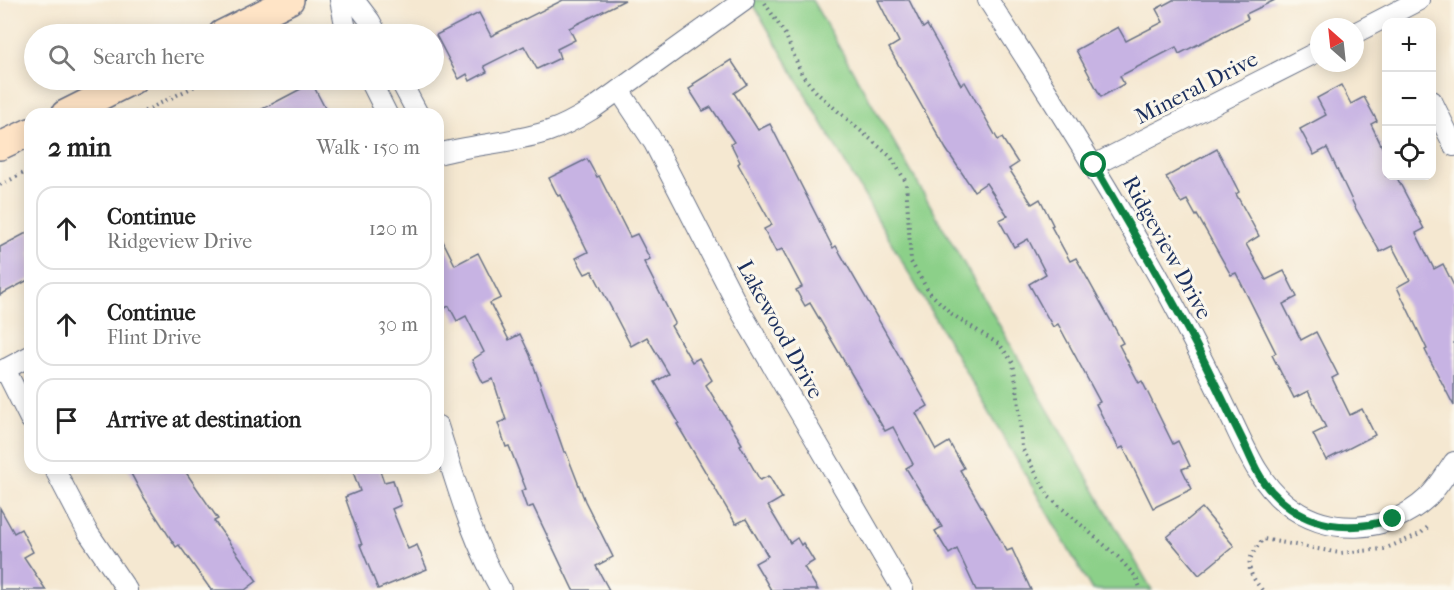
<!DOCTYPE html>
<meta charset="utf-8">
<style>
:root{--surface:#fff;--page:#f6f6f6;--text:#222;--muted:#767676;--line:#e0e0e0}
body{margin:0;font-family:"IM FELL French Canon",serif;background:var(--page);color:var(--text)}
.controls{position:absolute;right:18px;top:18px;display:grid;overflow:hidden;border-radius:12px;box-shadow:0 3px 15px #0003}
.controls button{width:54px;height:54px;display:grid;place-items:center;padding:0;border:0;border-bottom:2px solid var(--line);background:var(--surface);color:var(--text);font:30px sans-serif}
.compass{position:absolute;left:1310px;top:18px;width:54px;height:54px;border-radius:50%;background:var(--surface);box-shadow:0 3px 15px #0003;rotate:333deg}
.stop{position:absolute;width:18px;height:18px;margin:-14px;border:4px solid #0b8043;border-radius:50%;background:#fff}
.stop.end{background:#0b8043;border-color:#fff;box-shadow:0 2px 6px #0008}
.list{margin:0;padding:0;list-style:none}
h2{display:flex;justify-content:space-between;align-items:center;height:78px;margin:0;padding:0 24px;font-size:26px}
h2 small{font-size:20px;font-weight:400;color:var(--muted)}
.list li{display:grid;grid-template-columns:39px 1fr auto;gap:18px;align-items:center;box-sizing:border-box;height:84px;margin:0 12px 12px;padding:0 12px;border:2px solid var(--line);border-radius:18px}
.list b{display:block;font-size:22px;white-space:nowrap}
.list p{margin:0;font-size:20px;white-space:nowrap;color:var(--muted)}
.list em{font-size:20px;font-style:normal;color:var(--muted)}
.icon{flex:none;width:33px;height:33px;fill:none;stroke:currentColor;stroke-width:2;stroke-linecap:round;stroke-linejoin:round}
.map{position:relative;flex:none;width:1454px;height:590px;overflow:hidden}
.search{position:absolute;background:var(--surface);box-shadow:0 3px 15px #0003;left:24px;top:24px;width:420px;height:66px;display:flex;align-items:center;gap:15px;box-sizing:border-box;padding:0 21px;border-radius:33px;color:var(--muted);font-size:22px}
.panel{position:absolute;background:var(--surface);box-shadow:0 3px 15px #0003;left:24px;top:108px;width:420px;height:366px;border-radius:18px}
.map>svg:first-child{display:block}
.green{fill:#8cd089;stroke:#548074;stroke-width:1.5}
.building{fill:#c7b3e3}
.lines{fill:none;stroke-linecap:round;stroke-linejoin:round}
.minor-casing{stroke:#677086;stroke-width:22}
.secondary-casing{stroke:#677086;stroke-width:30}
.path{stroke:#677086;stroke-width:4;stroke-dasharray:1.5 4.5;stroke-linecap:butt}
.minor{stroke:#fff;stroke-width:20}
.secondary{stroke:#ffe4c6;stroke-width:27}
.route{stroke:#0b8043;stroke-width:8}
.labels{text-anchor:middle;stroke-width:6;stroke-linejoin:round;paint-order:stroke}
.street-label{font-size:22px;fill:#1b2f5e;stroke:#fbf7ec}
</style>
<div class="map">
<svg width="1454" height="590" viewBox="0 0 1454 590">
<rect width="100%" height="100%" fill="#fbf7ec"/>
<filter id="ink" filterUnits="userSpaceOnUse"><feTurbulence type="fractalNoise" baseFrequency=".0167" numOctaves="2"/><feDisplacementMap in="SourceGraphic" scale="12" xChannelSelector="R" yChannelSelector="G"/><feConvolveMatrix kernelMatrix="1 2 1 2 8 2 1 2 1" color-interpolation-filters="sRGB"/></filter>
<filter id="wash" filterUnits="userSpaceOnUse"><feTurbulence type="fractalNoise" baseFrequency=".008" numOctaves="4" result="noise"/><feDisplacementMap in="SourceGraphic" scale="24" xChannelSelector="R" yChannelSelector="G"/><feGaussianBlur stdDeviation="1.35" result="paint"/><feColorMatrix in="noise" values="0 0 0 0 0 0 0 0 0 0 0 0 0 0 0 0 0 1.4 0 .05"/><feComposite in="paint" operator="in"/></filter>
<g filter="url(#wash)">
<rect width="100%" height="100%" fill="#f5e8d1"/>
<!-- green -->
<path class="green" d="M751,0H812L1152,590H1092Z"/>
<g id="blocks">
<!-- building -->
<g class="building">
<path d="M563,0H625L569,28L575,40L557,49L560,58L537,69L524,46L484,66L487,72L470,81L467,74L459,79L436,35L479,13L491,36Z"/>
<path d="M878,0H909L923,28L927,25L961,85L965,82L998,140L1002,138L1018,163L1009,169L1032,204L1040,199L1053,225L1051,226L1070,261L1076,258L1123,343L1119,345L1139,383L1142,381L1173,444L1178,441L1190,466L1182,469L1192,489L1153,508L1123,447L1119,449L1096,404L1100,402L1058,324L1053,327L1029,284L1046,274L1028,239L1014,247L999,220L1008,216L986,183L974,191L946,149L889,48L899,42Z"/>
<path d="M1173,0H1275L1246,14L1248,19L1179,54L1176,47L1120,76L1124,84L1101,97L1076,50L1118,27L1126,41L1163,22L1156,9Z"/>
<path d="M731,60L747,84L734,93L758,130L770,124L833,248L836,246L928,406L916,413L936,450L949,442L964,468L960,470L1007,551L1012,549L1031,590H976L957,549L949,554L935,531L942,527L906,468L913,464L893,427L885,431L810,303L805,306L796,290L802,287L782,249L776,252L764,229L772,225L738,164L740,162L731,144L734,142L711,107L703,111L689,89L694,86L693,84Z"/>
<path d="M312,83L328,114H253Z"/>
<path d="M1341,85L1351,104L1364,97L1377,121L1371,124L1386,155V176H1396L1424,229L1416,233L1434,269L1443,264L1454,286V406L1425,350L1427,349L1397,287L1410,280L1392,246L1380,252L1356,209L1327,148L1314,155L1300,129L1326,115L1317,98Z"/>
<path d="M1217,149L1239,192L1236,194L1259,236L1246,244L1266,280L1284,271L1297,297L1283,304L1301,340L1316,332L1338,375L1332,378L1350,415L1362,409L1375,435L1326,460L1313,434L1326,428L1308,391L1294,398L1272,355L1276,353L1236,273L1231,275L1197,215L1196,216L1187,200L1181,203L1166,177Z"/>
<path d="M587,159L597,177L599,176L630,237L637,234L650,259L644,262L675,323L671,326L692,362L699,358L712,380L706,385L742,444L740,445L760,480L769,476L782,498L768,506L790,543L797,538L801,545L803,543L814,561L804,567L818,590H771L755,563L768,556L746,519L736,524L677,424L679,423L655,382L669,374L647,337L631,346L592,271L585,274L576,258L588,252L560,195L558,196L549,178Z"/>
<path d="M30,231V279L0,295V247Z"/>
<path d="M438,231L455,265L478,253L501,298L490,303L509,340L520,334L530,355L564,452H566L585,501L613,557L596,566L609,590H573L533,506L527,508L521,491L526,489L509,446L506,447L498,423L506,420L493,379L483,383L472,360L484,352L466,316L457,321L449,306L445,308L438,295Z"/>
<path d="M128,468H183L218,519L214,521L257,581L245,590H211L179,545L176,547L143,496Z"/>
<path d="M364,468H379L384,482L393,480L401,505L392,509L408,549L417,545L427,569L378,589L360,545H362L345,497L360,491L353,472Z"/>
<path d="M0,508L14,533L21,529L33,552L24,557L46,590H0Z"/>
<path d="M1202,508L1234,546L1199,575L1167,537Z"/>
</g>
</g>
</g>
<g filter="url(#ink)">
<use href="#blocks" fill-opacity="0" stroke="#677086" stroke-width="1.5"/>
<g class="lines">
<defs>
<g id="minor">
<path d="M340,0L347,34"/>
<path d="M354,0L370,21L377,34"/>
<path d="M988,0C1050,95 1111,191 1166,290C1187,329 1207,368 1226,408C1243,441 1256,480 1285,503C1326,537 1388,534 1427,498C1437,489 1446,474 1454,462"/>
<path d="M1355,33L1419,0"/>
<path d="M370,80L387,114"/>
<path d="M400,80L418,114"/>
<path d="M619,90L654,143L741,312L903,590"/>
<path d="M1432,101L1454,146"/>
<path d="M438,154C474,144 513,143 549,131C564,126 578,118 591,110L744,0"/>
<path d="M1094,165L1319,51"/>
<path d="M5,369L30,419"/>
<path d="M0,372L30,356"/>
<path d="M438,426C457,485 470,536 501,590"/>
<path d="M54,468L87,531L127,590"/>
</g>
<g id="secondary">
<path d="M222,34L290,0"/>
<path d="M65,114L133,80"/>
<path d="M0,146L30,132"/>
</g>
</defs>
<!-- minor casing -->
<use href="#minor" class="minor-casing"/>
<!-- secondary casing -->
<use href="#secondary" class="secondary-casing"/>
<!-- path -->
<g class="path">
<path d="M765,3L786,36L802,75L818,94L891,157L906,182L911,262L929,292L953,315L1000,345L1013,363L1018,396L1022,448L1049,497L1118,557L1136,577L1141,590"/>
<path d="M302,34L325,30"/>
<path d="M139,114L207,80"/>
<path d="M0,185L30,170"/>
<path d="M1262,590C1244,567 1246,561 1263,539L1340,553L1384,549L1420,534L1430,525"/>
</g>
<!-- minor -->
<use href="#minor" class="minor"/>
<!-- secondary -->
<use href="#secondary" class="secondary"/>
</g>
</g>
<g class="lines" filter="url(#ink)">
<!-- route -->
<path class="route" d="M1094,165C1129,227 1167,288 1199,351C1214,381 1228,411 1243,441C1251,458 1258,478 1272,492C1305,528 1348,533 1393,519"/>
</g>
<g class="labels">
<!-- street labels -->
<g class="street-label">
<text transform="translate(1196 87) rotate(-27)" y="8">Mineral Drive</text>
<text transform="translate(1168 247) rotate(61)" y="8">Ridgeview Drive</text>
<text transform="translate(781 329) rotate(61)" y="8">Lakewood Drive</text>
</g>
</g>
</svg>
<div class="controls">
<button>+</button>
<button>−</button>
<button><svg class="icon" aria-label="locate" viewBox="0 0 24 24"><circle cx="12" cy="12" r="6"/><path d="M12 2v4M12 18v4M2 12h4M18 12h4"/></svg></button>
</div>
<svg class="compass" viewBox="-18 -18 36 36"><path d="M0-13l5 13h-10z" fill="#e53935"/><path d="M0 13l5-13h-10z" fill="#767676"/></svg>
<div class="stop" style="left:1094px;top:165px"></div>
<div class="stop end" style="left:1393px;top:519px"></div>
<div class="search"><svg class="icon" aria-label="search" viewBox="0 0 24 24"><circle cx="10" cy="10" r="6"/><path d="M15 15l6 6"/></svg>Search here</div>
<section class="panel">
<h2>2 min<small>Walk · 150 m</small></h2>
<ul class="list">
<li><svg class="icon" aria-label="ahead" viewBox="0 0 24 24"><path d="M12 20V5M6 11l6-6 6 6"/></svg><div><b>Continue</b><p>Ridgeview Drive</p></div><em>120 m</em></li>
<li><svg class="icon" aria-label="ahead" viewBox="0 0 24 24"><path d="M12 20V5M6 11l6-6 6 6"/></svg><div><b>Continue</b><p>Flint Drive</p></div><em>30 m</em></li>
<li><svg class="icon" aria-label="arrive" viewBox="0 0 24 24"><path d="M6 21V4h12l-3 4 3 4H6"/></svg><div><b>Arrive at destination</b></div></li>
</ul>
</section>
</div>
